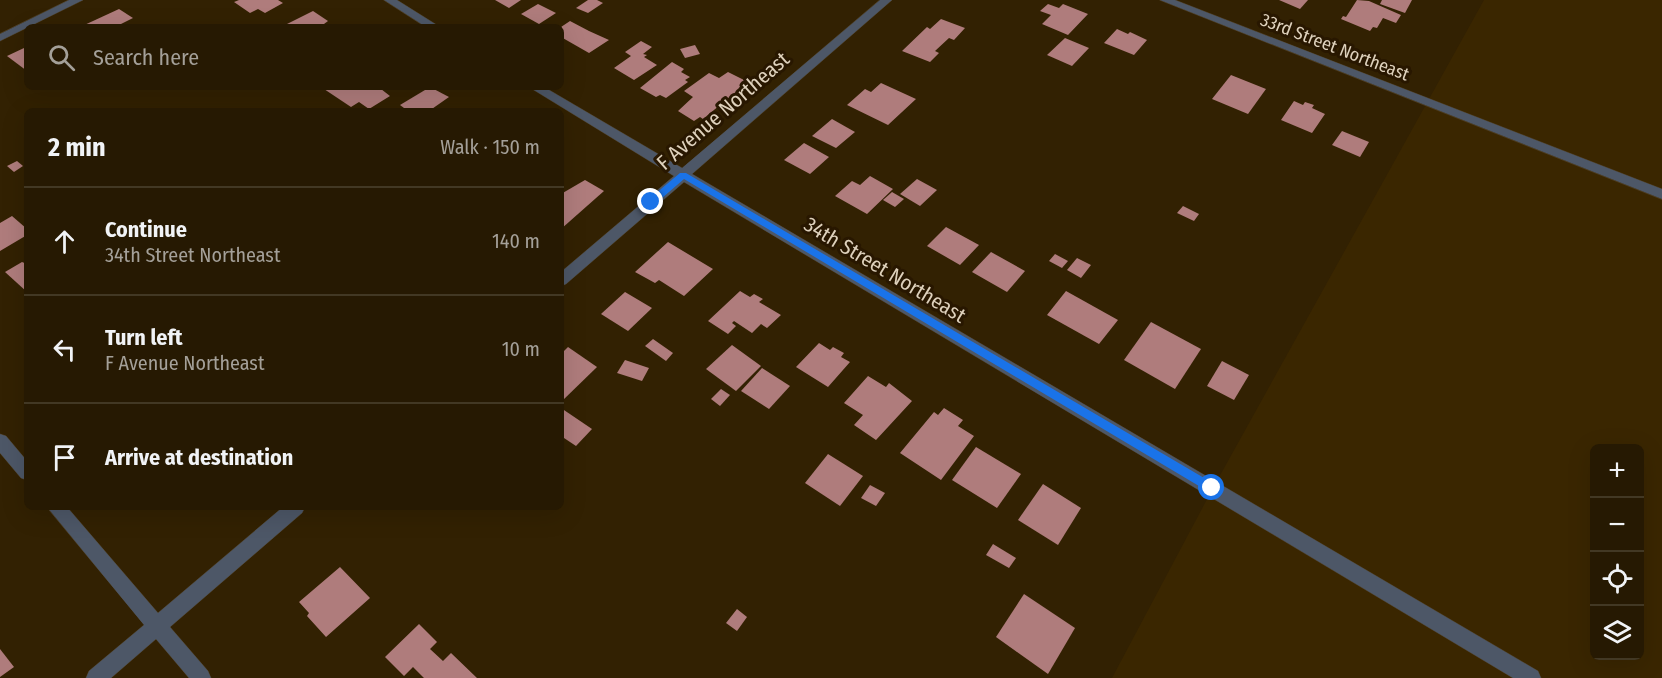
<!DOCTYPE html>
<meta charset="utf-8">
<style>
:root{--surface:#261902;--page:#2e220c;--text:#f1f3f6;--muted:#a4a099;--line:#423824}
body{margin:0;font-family:"Fira Sans Condensed",sans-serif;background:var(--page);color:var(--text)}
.controls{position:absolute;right:18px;bottom:18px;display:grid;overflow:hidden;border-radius:9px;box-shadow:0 6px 24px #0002}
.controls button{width:54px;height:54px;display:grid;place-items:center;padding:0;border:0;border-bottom:2px solid var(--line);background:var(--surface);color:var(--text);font:30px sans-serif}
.stop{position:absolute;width:18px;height:18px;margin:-14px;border:4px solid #1a73e8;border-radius:50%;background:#fff}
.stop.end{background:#1a73e8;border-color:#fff;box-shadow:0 2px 6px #0008}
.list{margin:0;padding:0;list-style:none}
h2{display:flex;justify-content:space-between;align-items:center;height:78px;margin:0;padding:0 24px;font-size:26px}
h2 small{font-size:20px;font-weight:400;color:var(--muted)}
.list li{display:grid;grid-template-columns:39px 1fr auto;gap:18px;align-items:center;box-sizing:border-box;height:108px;padding:0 24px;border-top:2px solid var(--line)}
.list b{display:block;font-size:22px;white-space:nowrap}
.list p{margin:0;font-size:20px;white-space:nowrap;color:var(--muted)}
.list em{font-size:20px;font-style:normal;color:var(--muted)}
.icon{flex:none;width:33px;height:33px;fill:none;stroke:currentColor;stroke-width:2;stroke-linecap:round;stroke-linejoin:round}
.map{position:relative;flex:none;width:1662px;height:678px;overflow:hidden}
.search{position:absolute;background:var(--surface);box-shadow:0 6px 24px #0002;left:24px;top:24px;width:540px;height:66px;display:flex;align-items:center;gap:15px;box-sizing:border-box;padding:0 21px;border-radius:9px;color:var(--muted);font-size:22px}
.panel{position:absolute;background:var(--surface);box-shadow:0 6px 24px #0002;left:24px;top:108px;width:540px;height:402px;border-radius:9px}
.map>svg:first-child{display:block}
.built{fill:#3a2600;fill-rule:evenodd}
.building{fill:#af7c7c}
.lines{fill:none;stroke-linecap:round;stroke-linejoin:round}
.minor-casing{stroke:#4e3d20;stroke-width:1}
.minor{fill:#4d5767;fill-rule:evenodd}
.route{fill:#1a73e8}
.labels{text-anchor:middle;stroke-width:6;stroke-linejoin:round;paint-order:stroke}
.far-street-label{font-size:18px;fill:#ded1bc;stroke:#281700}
.street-label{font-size:21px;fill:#ded1bc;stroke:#281700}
</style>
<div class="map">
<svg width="1662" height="678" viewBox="0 0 1662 678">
<rect width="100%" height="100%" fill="#322102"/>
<!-- built -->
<path class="built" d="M1484,0H1662V678H1112L1213,488ZM1594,448H1640V656H1594Z"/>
<!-- building -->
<g class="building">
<path d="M239,0H278L283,3L265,13L258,9L250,13L234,2Z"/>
<path d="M495,0H521L509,8Z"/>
<path d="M588,0H597L603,3L588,13L576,8Z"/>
<path d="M1279,0H1308L1300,9Z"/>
<path d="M1357,0L1369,1L1401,15L1396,23L1383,18L1377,28L1373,27L1370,31L1341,19L1343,16L1346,17Z"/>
<path d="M1382,0H1412L1405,13L1380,4Z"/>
<path d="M538,4L556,13L539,24L521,14Z"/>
<path d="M1048,4L1059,8L1063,4L1088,14L1068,35L1042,24L1051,15L1040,11Z"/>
<path d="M119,9L133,18L115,27H80Z"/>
<path d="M313,11L328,21L320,27H281Z"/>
<path d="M941,19L965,28L954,40L949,38L935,51L939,53L930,62L902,51L927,27L930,29Z"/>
<path d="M570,21L589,31L609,40L589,53L561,37V27Z"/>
<path d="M1117,29L1128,34L1130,32L1147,40L1134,55L1104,43Z"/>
<path d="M1065,38L1089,48L1072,66L1047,55Z"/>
<path d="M641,41L652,47L643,54L647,55L644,57L657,65L634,80L614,68L631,56L625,52Z"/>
<path d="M695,45L700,54L685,58L680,49Z"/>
<path d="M24,48L27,50V71L7,56Z"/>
<path d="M672,62L684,69L681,72L690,77L685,80L688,82L666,98L660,95L656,97L640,88Z"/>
<path d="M728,72L748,82L703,119L700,117L694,121L678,111L693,97L684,91L709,73L719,78Z"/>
<path d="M1231,75L1266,89L1248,114L1212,99Z"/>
<path d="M881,83L916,99L888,125L847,105L865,89L871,92Z"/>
<path d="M321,87H384L381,89L390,96L369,109L359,102L351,107Z"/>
<path d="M430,87L449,97L429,111H408L400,105Z"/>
<path d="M1294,101L1303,105L1305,102L1314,105L1312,108L1325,114L1312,133L1281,120Z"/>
<path d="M832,119L855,132L836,148L812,136Z"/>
<path d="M1342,131L1369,142L1360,157L1332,145Z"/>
<path d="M804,143L829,157L810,174L784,160Z"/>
<path d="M17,161L23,166L14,172L7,166Z"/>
<path d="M870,176L893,189L867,214L835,196L852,181L860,185Z"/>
<path d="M917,179L937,190L920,206L900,194Z"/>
<path d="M585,180L604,191L561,229V194Z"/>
<path d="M892,192L904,199L895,207L883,200Z"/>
<path d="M1183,206L1199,214L1194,221L1177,213Z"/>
<path d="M12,216L27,229V235L0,251V223Z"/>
<path d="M946,227L979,245L960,265L927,246Z"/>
<path d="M668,242L713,269L684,296L659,280L655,283L635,272Z"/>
<path d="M991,252L1025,271L1007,292L972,272Z"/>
<path d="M1055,254L1068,261L1062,268L1049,261Z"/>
<path d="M1077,258L1091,265L1081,278L1067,270Z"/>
<path d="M22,262L27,264V292L5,272Z"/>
<path d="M740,291L750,297L754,294L763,299L759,302L781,315L767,328L761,324L752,333L734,321L732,323L736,326L728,334L708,321Z"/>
<path d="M1066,291L1118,320L1099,344L1047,315Z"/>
<path d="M625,292L652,308L628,331L601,314Z"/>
<path d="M1151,322L1201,349L1175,389L1124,360Z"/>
<path d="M653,339L673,353L666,361L645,346Z"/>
<path d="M819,343L830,350L833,347L844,353L841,357L850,362L828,387L796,367Z"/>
<path d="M732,345L761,366L736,391L706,369Z"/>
<path d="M568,347L597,367L561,402V354Z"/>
<path d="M625,360L649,368L642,381L617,373Z"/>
<path d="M1222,361L1249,375L1234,400L1207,386Z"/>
<path d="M762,368L790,386L769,409L741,391Z"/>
<path d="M868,376L886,387L889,383L912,401L876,440L854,425L863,415L844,403Z"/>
<path d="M721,389L730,395L720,406L711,399Z"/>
<path d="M561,408L592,429L576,446L561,436Z"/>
<path d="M944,408L963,420L958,426L974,436L941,480L900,453L934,412L938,415Z"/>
<path d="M976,447L1021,474L997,508L952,480Z"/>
<path d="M828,454L863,476L840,506L805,483Z"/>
<path d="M1043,484L1081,508L1058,545L1018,520Z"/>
<path d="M870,485L885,493L876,506L861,498Z"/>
<path d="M993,544L1016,558L1009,568L986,555Z"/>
<path d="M340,567L370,598L326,637L307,616L309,613L299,602Z"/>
<path d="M1024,594L1075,628L1048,674L996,637Z"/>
<path d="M737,609L747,617L737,631L726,623Z"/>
<path d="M419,624L437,642L430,649L443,661L451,653L477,678H424L413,667L404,676L385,657Z"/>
<path d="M0,649L14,667L0,677Z"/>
</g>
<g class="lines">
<defs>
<g id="minor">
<path d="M69,0H83L0,41V34Z"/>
<path d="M384,0H397L440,27H426Z"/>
<path d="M880,0H892L692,174L1538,671L1541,678H1513L684,182L566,284L561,286V272L674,176L529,87H544L682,168Z"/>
<path d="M1160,0H1175L1662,189V199Z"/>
<path d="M0,434L6,436L27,461V480L21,478L0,453Z"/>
<path d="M47,507H67L158,613L283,507H305L302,513L170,627L208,671L211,678H189L156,639L111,678H86L89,671L144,625Z"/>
</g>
</defs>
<!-- minor casing -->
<use href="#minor" class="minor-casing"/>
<!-- minor -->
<use href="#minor" class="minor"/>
</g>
<!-- route -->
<path class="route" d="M680,173H686L1216,485V492H1209L684,179L654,205H648V200Z"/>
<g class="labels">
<!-- far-street labels -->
<g class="far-street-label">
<text transform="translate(1335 47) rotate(21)" y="6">33rd Street Northeast</text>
</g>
<!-- street labels -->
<g class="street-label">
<text transform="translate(723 111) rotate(-41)" y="7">F Avenue Northeast</text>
<text transform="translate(885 270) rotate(31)" y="7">34th Street Northeast</text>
</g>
</g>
</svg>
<div class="controls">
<button>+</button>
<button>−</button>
<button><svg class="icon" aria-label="locate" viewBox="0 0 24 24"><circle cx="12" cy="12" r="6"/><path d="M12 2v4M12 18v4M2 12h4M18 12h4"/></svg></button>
<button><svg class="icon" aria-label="layers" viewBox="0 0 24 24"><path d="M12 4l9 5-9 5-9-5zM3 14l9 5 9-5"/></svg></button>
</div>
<div class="stop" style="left:1212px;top:488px"></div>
<div class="stop end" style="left:651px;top:202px"></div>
<div class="search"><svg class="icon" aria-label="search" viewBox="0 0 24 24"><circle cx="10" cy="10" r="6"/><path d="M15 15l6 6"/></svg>Search here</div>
<section class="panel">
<h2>2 min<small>Walk · 150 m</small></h2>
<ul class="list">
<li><svg class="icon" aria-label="ahead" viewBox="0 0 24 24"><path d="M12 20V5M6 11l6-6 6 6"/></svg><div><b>Continue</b><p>34th Street Northeast</p></div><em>140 m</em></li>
<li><svg class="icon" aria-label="left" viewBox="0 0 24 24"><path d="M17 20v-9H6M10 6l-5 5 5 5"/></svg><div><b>Turn left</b><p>F Avenue Northeast</p></div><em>10 m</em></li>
<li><svg class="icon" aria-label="arrive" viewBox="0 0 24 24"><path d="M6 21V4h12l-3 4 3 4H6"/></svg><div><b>Arrive at destination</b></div></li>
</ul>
</section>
</div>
